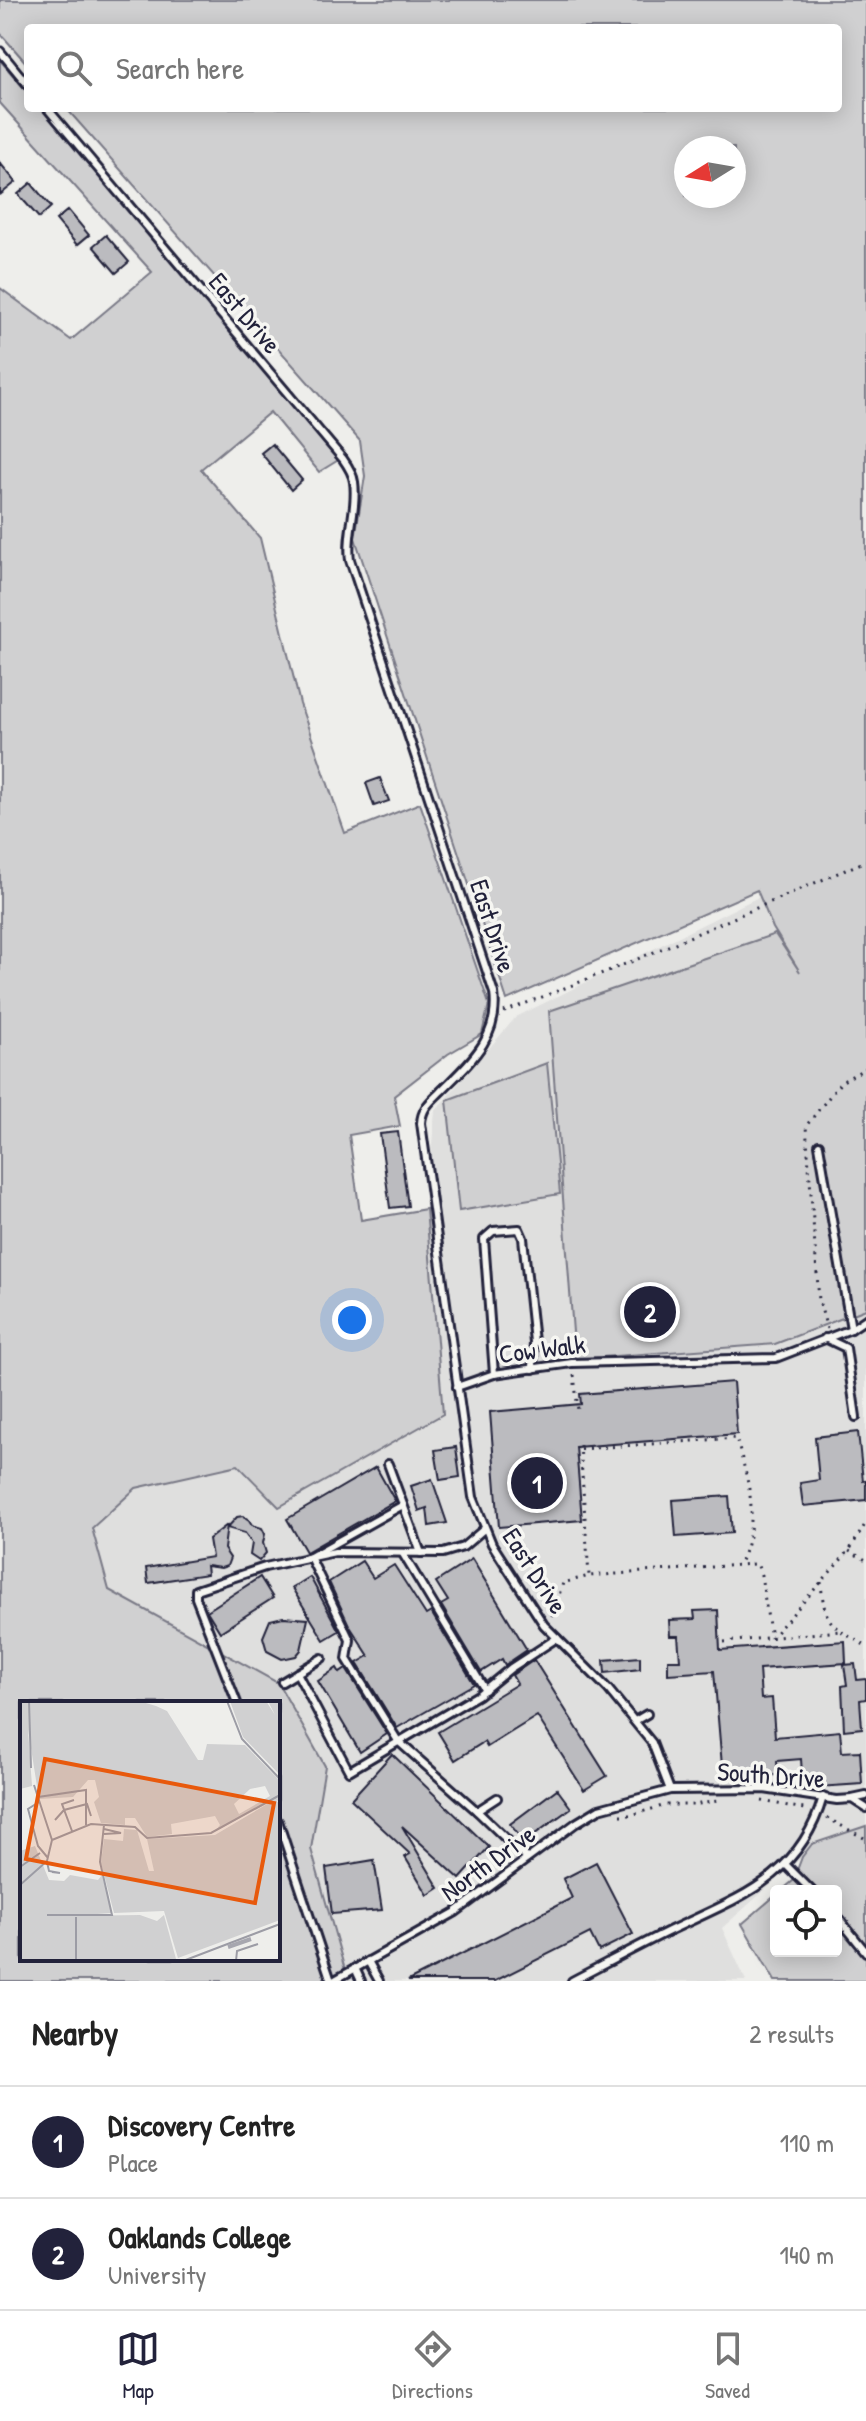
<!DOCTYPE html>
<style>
:root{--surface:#fff;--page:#f2f2f2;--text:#222;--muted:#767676;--line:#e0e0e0;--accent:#22223b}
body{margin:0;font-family:"Patrick Hand",sans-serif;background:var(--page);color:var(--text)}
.controls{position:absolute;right:24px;bottom:24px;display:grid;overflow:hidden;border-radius:8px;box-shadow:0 4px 20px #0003}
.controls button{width:72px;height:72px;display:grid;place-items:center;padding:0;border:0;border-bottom:2px solid var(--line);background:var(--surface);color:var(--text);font:40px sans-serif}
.compass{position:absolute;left:674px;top:136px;width:72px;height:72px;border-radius:50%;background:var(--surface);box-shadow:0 4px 20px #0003;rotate:259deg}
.you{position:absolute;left:352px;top:1320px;width:28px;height:28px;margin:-20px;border:6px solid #fff;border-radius:50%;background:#1a73e8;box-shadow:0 0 0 12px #1a73e833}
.badge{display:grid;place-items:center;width:52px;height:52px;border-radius:50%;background:var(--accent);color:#fff;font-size:26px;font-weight:700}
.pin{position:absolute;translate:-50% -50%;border:4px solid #fff;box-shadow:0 2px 8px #0006}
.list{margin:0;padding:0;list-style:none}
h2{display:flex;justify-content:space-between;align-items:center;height:104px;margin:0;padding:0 32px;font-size:34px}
h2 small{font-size:26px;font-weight:400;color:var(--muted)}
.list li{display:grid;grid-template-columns:52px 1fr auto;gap:24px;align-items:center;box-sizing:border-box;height:112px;padding:0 32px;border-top:2px solid var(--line)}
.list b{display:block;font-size:30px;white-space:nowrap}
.list p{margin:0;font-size:26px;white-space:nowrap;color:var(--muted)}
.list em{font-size:26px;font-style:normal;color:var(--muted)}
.icon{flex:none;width:44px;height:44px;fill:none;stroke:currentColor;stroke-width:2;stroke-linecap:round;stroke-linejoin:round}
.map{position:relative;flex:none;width:866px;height:1981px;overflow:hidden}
.search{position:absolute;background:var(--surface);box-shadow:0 4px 20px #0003;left:24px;right:24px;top:24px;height:88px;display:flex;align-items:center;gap:20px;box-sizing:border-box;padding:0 28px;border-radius:8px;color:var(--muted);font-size:30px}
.sheet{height:328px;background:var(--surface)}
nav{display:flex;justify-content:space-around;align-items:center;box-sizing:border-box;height:112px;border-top:2px solid var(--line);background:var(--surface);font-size:22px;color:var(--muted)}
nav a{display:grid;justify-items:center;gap:4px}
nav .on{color:var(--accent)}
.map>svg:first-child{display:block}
.built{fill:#dfdfde}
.green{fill:#d0d0d1;stroke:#797986;stroke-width:2;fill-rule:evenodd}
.building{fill:#bbbbbf;stroke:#22223b;stroke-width:2}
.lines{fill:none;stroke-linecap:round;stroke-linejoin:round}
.lane-casing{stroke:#22223b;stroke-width:12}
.path{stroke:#22223b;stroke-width:3;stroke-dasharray:2 6;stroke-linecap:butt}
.lane{stroke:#f6f6f2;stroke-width:6}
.labels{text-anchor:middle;stroke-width:7;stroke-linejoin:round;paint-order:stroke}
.street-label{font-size:26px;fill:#22223b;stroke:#f6f6f2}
.inset-river{fill:none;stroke:#a7a7af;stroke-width:4}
.inset-road{fill:none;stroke:#9c9ca5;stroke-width:2}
.view{fill:#e8590c;fill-opacity:0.15;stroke:#e8590c;stroke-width:4}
.inset-edge{fill:none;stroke:#22223b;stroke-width:4}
</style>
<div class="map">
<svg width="866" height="1981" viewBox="0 0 866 1981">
<rect width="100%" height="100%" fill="#eeeeeb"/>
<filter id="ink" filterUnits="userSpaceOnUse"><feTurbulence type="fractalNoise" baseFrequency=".0125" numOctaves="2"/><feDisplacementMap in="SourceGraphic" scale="16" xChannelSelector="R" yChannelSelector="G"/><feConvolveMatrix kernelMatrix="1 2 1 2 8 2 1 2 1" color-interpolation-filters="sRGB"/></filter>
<g filter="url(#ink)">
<!-- built -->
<path class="built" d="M866,848V1826L812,1844L802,1857L722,1928L746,1981H331L345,1970L311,1849L325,1766L278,1683L109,1590L92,1528L136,1488L443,1415L426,1209L435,1111L516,1017L748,902Z"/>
<!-- green -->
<g class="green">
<path d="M0,0H866V1309L775,1344L575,1359L549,1011L775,934L800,972L773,928L757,890L507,1000L355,538L365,476L360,441L66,108H838V28H28V65L0,33ZM686,148H734V196H686Z"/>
<path d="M0,60L28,93V108H41L340,459L319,472L270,412L201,469L260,538L300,704L345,833L420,803L489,1004L482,1034L448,1054L394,1096L400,1126L349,1135L361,1220L426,1209L443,1414L279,1507L238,1465L136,1488L92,1528L109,1590L278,1683L325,1766L311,1849L345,1970L324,1981H0V288L71,340L152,272L0,103ZM22,1703H278V1959H22Z"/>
<path d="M547,1063L560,1194L459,1211L447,1100Z"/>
<path d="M866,1826V1981H775L742,1924L776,1895V1951H836V1891H781L793,1881L802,1857L812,1844Z"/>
</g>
<!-- building -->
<g class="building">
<path d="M0,163L16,182L0,195Z"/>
<path d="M31,183L51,207L39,218L18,194Z"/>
<path d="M68,210L89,235L77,245L56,220Z"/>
<path d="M106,235L129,262L116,273L93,246Z"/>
<path d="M272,444L302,480L291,490L261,453Z"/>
<path d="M380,778L389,801L374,806L366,783Z"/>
<path d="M398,1132L408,1206L390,1208L380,1134Z"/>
<path d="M733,1382L737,1434L576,1447L582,1520L499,1527L490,1412L581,1404L580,1394Z"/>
<path d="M858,1432L863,1481L866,1480V1500L803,1506L800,1483L819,1480L815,1437Z"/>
<path d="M456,1447L460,1477L440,1480L435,1450Z"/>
<path d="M376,1467L395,1501L306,1552L287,1519Z"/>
<path d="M432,1479L447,1523L429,1526L427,1508L419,1511L411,1486Z"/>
<path d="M729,1496L732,1533L676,1537L673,1500Z"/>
<path d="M243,1516L249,1520L252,1525L262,1528L265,1534L263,1543L266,1553L259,1561L250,1555L252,1543L245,1533L227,1528L237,1517Z"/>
<path d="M227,1525L224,1549L230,1558L227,1566L221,1568L206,1566L207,1574L148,1583L146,1568L212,1557L209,1539Z"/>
<path d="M472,1559L527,1650L505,1665L502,1659L481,1672L441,1605L448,1601L436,1582Z"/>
<path d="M362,1561L373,1578L394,1565L426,1615L431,1612L474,1684L397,1728L357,1663L369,1656L349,1625L329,1582Z"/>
<path d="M260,1577L273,1598L220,1632L207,1611Z"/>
<path d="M310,1577L339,1631L324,1640L292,1588Z"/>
<path d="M718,1610L720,1650L845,1641L846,1663L759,1669L761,1699L772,1698L775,1737L840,1731L842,1752L860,1751L862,1784L803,1788L801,1759L777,1761L778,1775L731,1779L730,1766H722L714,1671L668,1674V1660H680L678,1636H670L669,1620L695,1619L694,1611Z"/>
<path d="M283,1617L308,1619L301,1650L296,1656L282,1659L267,1651L263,1637L270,1620Z"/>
<path d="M640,1657V1669L605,1673L604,1660Z"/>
<path d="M534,1660L607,1776L584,1790L537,1716L487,1747L484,1742L455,1760L438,1732L517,1684L512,1675Z"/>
<path d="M855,1664L857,1680L866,1679V1699L860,1700L862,1728L844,1730L842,1686L847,1685L844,1665Z"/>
<path d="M337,1668L340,1673L346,1669L387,1734L360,1752L318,1681Z"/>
<path d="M392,1754L489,1847L460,1879L402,1826L439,1888L428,1895L405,1857L410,1854L351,1799Z"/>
<path d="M557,1789L571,1808L524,1842L510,1824Z"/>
<path d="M374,1860L382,1910L332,1914L326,1868Z"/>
<path d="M596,1862L633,1934L599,1951L590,1933L495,1981H408L572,1898L563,1879Z"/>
</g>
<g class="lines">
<defs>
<g id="lane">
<path d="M0,51L28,85"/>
<path d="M47,108L343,459C348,466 353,474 354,482C358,508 346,534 350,560L494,993C500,1038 469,1063 440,1092C430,1102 422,1108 421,1123L473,1497L492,1544L544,1625L608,1689L652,1743L670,1790"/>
<path d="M819,1145L851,1329"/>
<path d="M825,1338L846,1348L856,1417"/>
<path d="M494,1374L484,1239L493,1231L519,1229L523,1238L534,1342L533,1369"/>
<path d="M457,1387L494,1374L572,1363L776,1358L851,1329L866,1319"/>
<path d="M388,1464L421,1553"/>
<path d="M403,1505L310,1557L350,1640L347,1659L398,1741L477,1811L497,1798"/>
<path d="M403,1554L485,1690"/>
<path d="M297,1673L349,1771L478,1695L511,1668L557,1638"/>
<path d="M282,1682L322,1658"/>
<path d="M237,1703L196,1598V1590L265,1567L335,1552L443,1553L463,1547L484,1529"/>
<path d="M635,1721L647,1714"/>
<path d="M852,1799L866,1796"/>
<path d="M477,1811L527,1859"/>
<path d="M278,1821L331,1981"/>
<path d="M786,1865L812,1891"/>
<path d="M836,1915L866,1952"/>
<path d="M368,1961L379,1981"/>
<path d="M355,1968L361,1981"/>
<path d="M333,1981L456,1912L576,1823L599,1809L670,1790L764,1789L837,1800L852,1799L866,1808"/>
<path d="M572,1981C605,1964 638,1946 671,1930C740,1897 800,1878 823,1797"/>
</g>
</defs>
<!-- lane casing -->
<use href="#lane" class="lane-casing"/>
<!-- path -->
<g class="path">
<path d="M504,1012L633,961L866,861"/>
<path d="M827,1329L819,1301L806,1126L841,1082L866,1068"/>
<path d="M574,1375L578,1410"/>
<path d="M580,1445L589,1576"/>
<path d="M580,1449L736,1438C749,1483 761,1520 739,1565"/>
<path d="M849,1551L866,1560"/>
<path d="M821,1582C824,1624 831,1626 866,1646"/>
<path d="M552,1616L563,1583L589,1576L753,1564L758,1566L761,1575L771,1638"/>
<path d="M771,1638L849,1551L866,1523"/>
<path d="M724,1642L841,1631"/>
<path d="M762,1801L809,1810"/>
<path d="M620,1815H631L666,1805H693L718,1801"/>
<path d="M827,1818L866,1839"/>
</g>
<!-- lane -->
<use href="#lane" class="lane"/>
</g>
</g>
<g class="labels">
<!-- street labels -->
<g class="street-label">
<text transform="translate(245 313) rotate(50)" y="9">East Drive</text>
<text transform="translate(493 926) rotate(72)" y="9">East Drive</text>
<text transform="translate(542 1349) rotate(-7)" y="9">Cow Walk</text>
<text transform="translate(535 1571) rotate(57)" y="9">East Drive</text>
<text transform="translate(771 1775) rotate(4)" y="9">South Drive</text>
<text transform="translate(488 1863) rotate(-36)" y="9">North Drive</text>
</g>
</g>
<!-- overview -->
<g transform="translate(20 1701)">
<rect width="260" height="260" fill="#eeeeeb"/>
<path d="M0,0H119L136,5L147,10L178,59H183L187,43L225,44L260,80V101L256,99L260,104V219L158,257L144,210L94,212L81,162L84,138L103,140L104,128L117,129L129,170H134L127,138L195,134L254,99L194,131L200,124L195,115L151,123L152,133L127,136L115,117H105V124L81,122L74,101L79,96L75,79H68L53,96L19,98L8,28L12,85L0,88ZM245,85L250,95L219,113L214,103L230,88ZM210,0H246L255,14L248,0H260V74L223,36ZM15,145L29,179L44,180L50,174L78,179L82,174L92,212L48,215L120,214L137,220L144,214L156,258L0,260V150Z" fill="#d0d0d1" fill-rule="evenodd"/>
<path class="inset-river" d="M208,246L231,238"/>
<path class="inset-road" d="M9,0L11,67M207,0L222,38L260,78M18,96L66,89V124M19,101L8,108L18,145L28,157M35,119L44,109L67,103L71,115M52,130L42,103L54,99M84,133L101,132L84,128M32,139L71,123L115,126L127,137L191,132L260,94M27,161L29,170L40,172L32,171M0,166L20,152M0,184L27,160L32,139L14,84M27,214H92L80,161L84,124M56,216V260M163,260L260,223M216,260L217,250L238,243"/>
<path class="view" d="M25,58L254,102L235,202L6,158Z"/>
<rect width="260" height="260" class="inset-edge"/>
</g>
</svg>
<div class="controls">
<button><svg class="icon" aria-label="locate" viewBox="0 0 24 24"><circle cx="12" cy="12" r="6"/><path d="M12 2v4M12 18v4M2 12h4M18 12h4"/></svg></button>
</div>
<svg class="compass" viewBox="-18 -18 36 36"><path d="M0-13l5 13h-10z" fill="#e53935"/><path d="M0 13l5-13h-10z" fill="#767676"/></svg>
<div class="you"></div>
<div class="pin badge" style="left:537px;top:1483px">1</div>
<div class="pin badge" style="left:650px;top:1312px">2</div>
<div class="search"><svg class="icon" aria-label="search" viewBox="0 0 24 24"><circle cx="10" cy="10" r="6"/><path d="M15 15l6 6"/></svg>Search here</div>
</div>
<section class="sheet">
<h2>Nearby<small>2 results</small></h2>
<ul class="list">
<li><span class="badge">1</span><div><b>Discovery Centre</b><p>Place</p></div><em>110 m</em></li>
<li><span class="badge">2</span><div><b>Oaklands College</b><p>University</p></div><em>140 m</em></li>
</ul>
</section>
<nav>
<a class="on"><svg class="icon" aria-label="map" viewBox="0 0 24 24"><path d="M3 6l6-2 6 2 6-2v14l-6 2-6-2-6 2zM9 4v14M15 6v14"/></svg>Map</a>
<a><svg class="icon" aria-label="directions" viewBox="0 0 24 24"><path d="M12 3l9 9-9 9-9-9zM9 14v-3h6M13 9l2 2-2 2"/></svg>Directions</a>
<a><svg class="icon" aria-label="saved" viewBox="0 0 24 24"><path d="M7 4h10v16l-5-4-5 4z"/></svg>Saved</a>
</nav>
